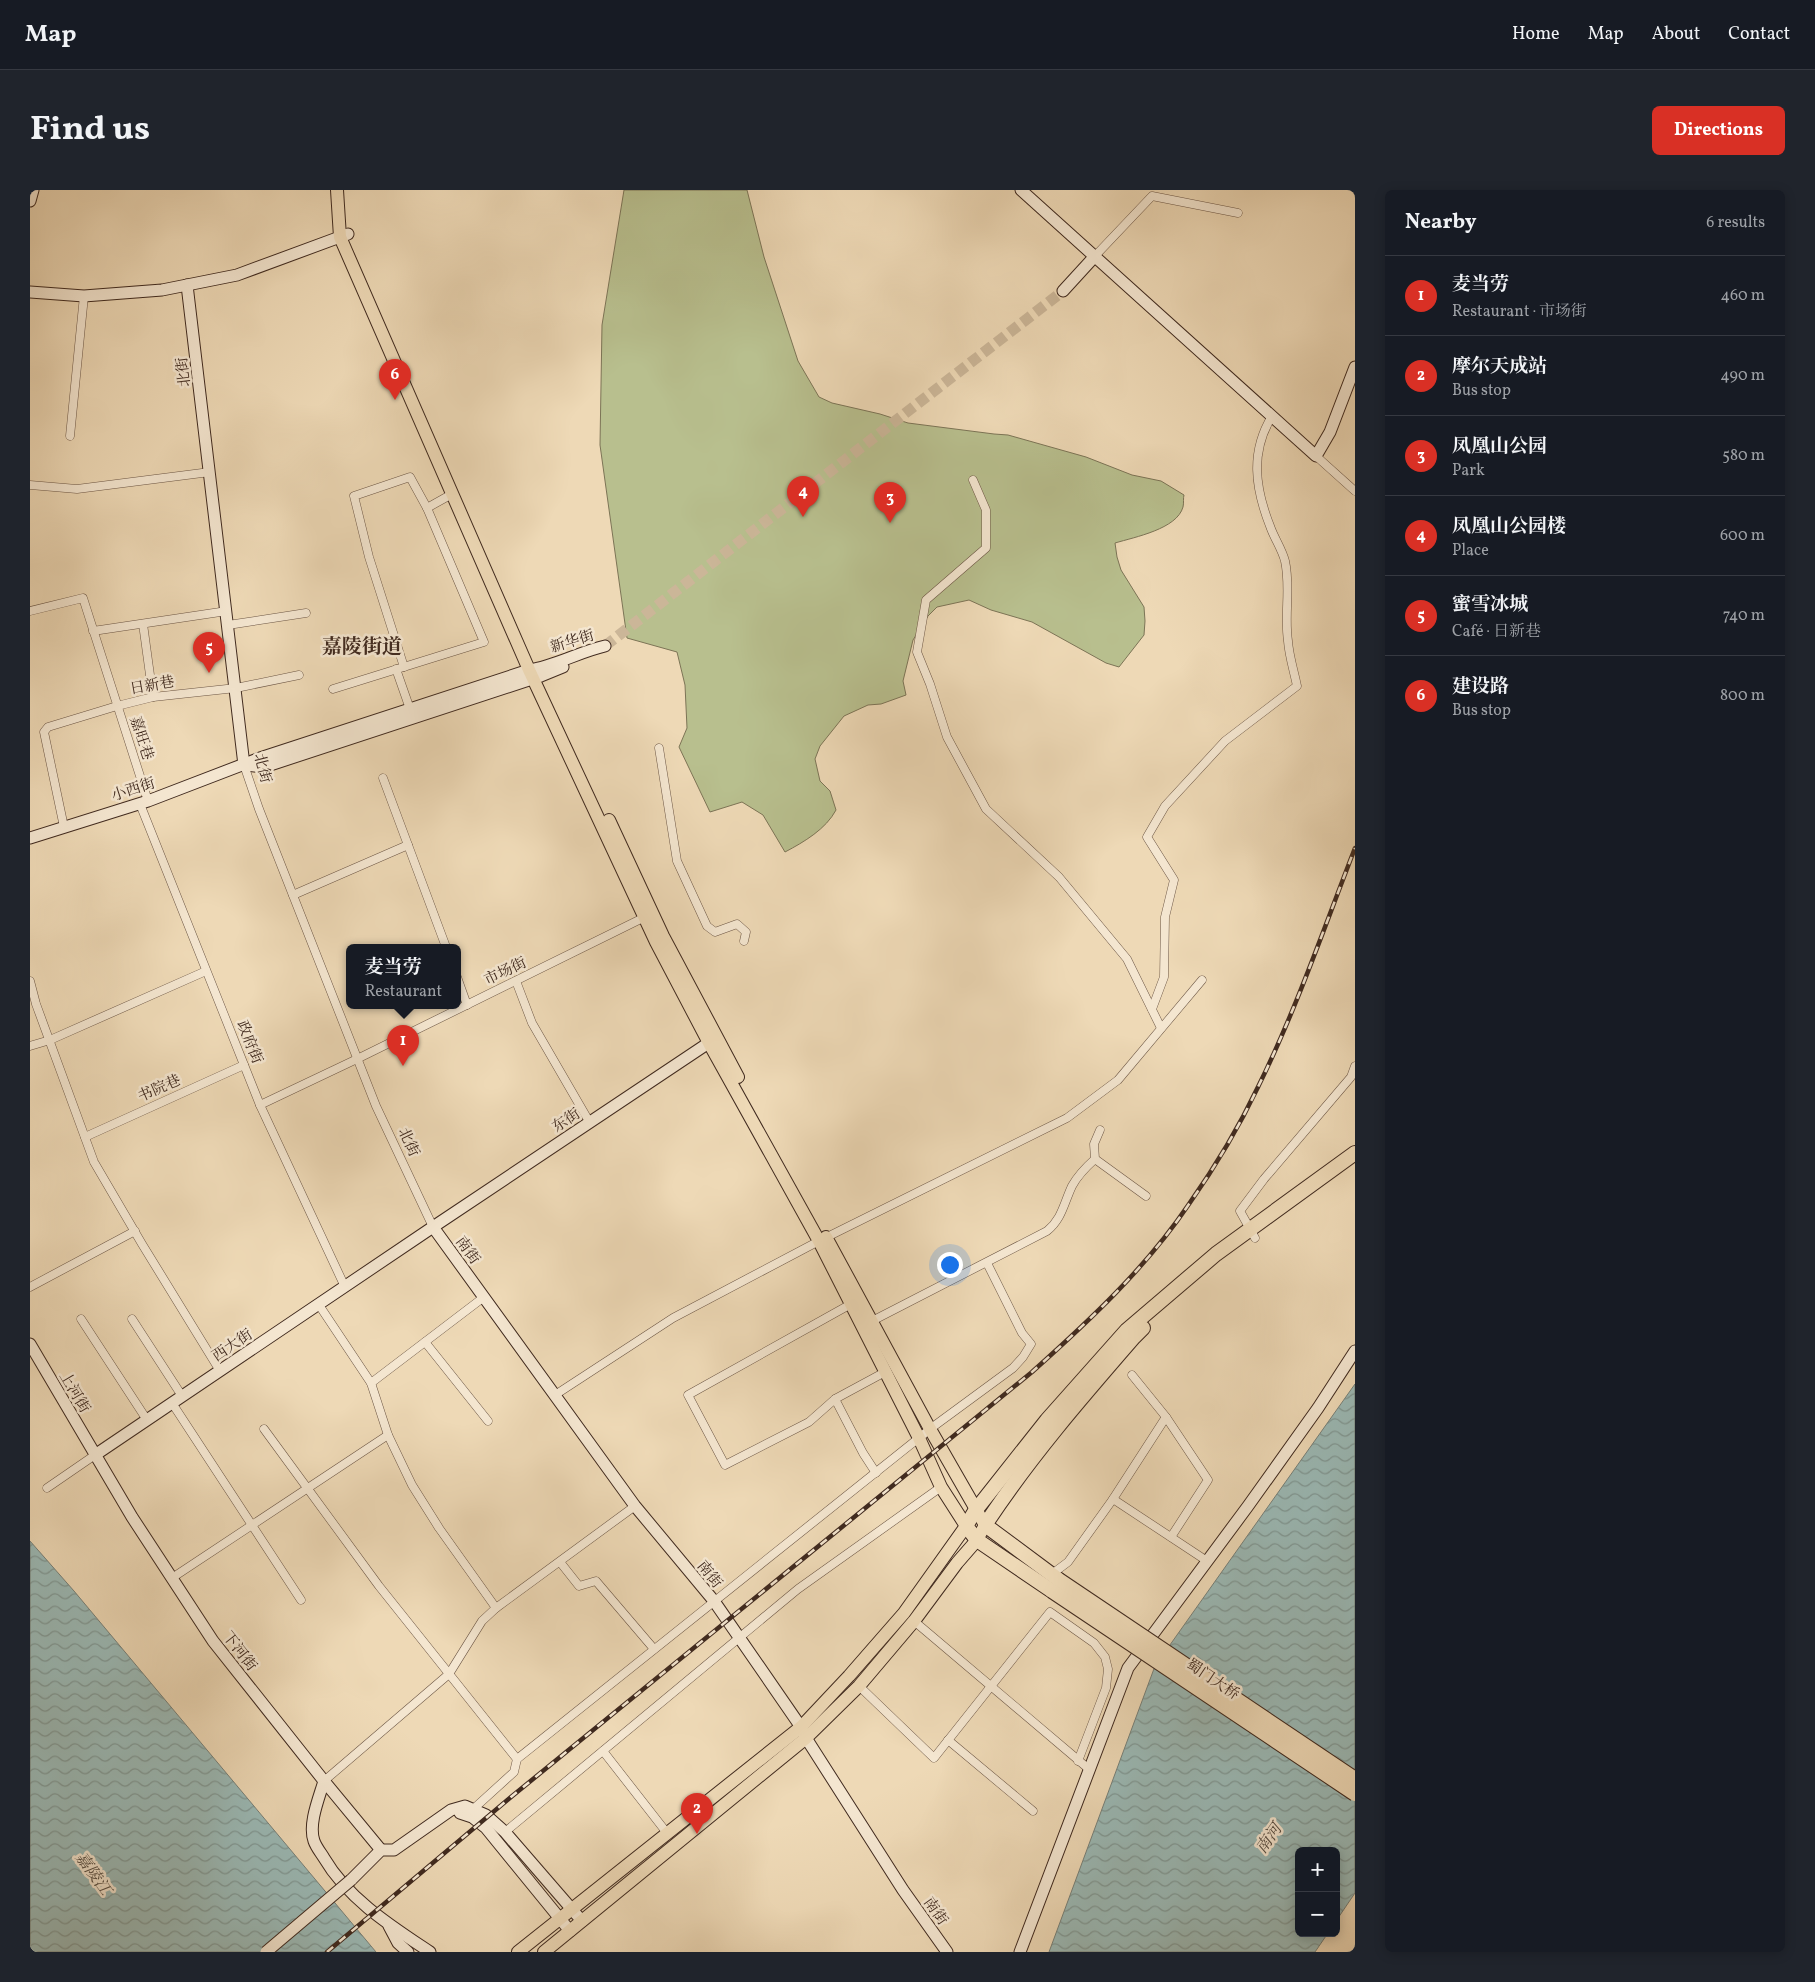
<!DOCTYPE html>
<meta charset="utf-8">
<style>
:root{--surface:#171b24;--page:#20242c;--text:#f1f3f6;--muted:#9ea1a6;--line:#363941;--accent:#d93025}
body{margin:0;font-family:Vollkorn,"Noto Serif SC",serif;background:var(--page);color:var(--text)}
.controls{position:absolute;right:15px;bottom:15px;display:grid;overflow:hidden;border-radius:8px;box-shadow:0 2px 12px #0003}
.controls button{width:45px;height:45px;display:grid;place-items:center;padding:0;border:0;border-bottom:1px solid var(--line);background:var(--surface);color:var(--text);font:25px sans-serif}
.you{position:absolute;left:919px;top:1074px;width:18px;height:18px;margin:-12px;border:4px solid #fff;border-radius:50%;background:#1a73e8;box-shadow:0 0 0 8px #1a73e833}
.badge{display:grid;place-items:center;width:32px;height:32px;border-radius:50%;background:var(--accent);color:#fff;font-size:16px;font-weight:700}
.pin{position:absolute;translate:-50% -41px;filter:drop-shadow(0 1px 2px #0008)}
.pin::after{content:'';position:absolute;top:26px;width:18px;height:15px;background:inherit;clip-path:polygon(0 0,100% 0,50% 100%)}
.popup{position:absolute;left:316px;top:754px;width:115px;height:65px;box-sizing:border-box;display:grid;place-content:center;border-radius:8px;background:var(--surface);filter:drop-shadow(0 1px 4px #0005);font-size:16px;white-space:nowrap;color:var(--muted)}
.popup b{font-size:19px;color:var(--text)}
.popup::after{content:'';position:absolute;left:50%;top:100%;margin-left:-10px;border:10px solid transparent;border-top-color:var(--surface)}
.list{margin:0;padding:0;list-style:none}
h2{display:flex;justify-content:space-between;align-items:center;height:65px;margin:0;padding:0 20px;font-size:21px}
h2 small{font-size:16px;font-weight:400;color:var(--muted)}
.list li{display:grid;grid-template-columns:32px 1fr auto;gap:15px;align-items:center;box-sizing:border-box;height:80px;padding:0 20px;border-top:1px solid var(--line)}
.list b{display:block;font-size:19px;white-space:nowrap}
.list p{margin:0;font-size:16px;white-space:nowrap;color:var(--muted)}
.list em{font-size:16px;font-style:normal;color:var(--muted)}
.map{position:relative;flex:none;width:1325px;height:1762px;overflow:hidden;border-radius:8px}
header{display:flex;align-items:center;gap:30px;box-sizing:border-box;height:70px;padding:0 25px;background:var(--surface);border-bottom:1px solid var(--line)}
header strong{font-size:24px}
nav{display:flex;gap:28px;margin-inline-start:auto;font-size:18px}
.intro{display:flex;align-items:center;justify-content:space-between;box-sizing:border-box;height:120px;padding:0 30px}
h1{margin:0;font-size:35px}
.button{padding:12px 22px;border-radius:8px;background:var(--accent);color:#fff;font-size:18px;font-weight:700}
main{display:flex;gap:30px;padding:0 30px}
aside{flex:1;background:var(--surface);border-radius:8px;box-shadow:0 2px 12px #0003}
.map>svg:first-child{display:block}
.park{fill:#b8bf8e;stroke:#7c7456}
.water{fill:url(#water-waves);stroke:#778079}
.lines{fill:none;stroke-linecap:round;stroke-linejoin:round}
.secondary-tunnel{stroke:#cbb698;stroke-width:11;stroke-dasharray:11 5.5;stroke-linecap:butt}
.street-casing{stroke:#6c5645;stroke-width:9}
.secondary-casing{stroke:#402a1f;stroke-width:13}
.primary-casing{stroke:#402a1f;stroke-width:14}
.highway-casing{stroke:#402a1f;stroke-width:16}
.street{stroke:#f4e6d0;stroke-width:8}
.secondary{stroke:#f4e6d0;stroke-width:11}
.primary{stroke:#eed9b6;stroke-width:12}
.highway{stroke:#eed9b6;stroke-width:14}
.rail-casing{stroke:#402a1f;stroke-width:4.5}
.rail{stroke:#f4e6d0;stroke-width:2.5;stroke-dasharray:8;stroke-linecap:butt}
.secondary-bridge-casing{stroke:#402a1f;stroke-width:13;stroke-linecap:butt}
.highway-bridge-casing{stroke:#402a1f;stroke-width:16;stroke-linecap:butt}
.secondary-bridge{stroke:#f4e6d0;stroke-width:11}
.highway-bridge{stroke:#eed9b6;stroke-width:14}
.labels{text-anchor:middle;stroke-width:5;stroke-linejoin:round;paint-order:stroke}
.street-label{font-size:15px;fill:#402a1f;stroke:#f4e6d0}
.water-label{font-size:16px;font-style:italic;fill:#574e44;stroke:#f4e6d0}
.district-label{font-size:20px;font-weight:bold;fill:#402a1f;stroke:#f4e6d0}
</style>
<header>
<strong>Map</strong>
<nav><a>Home</a><a>Map</a><a>About</a><a>Contact</a></nav>
</header>
<div class="intro"><h1>Find us</h1><a class="button">Directions</a></div>
<main>
<div class="map">
<svg width="1325" height="1762" viewBox="0 0 1325 1762">
<defs>
<pattern id="water-waves" width="16" height="10" patternUnits="userSpaceOnUse" patternTransform="scale(1.25)"><rect width="16" height="10" fill="#9bb9b5"/><path d="M0 5q4-4 8 0t8 0" fill="none" stroke="#809793"/></pattern>
</defs>
<rect width="100%" height="100%" fill="#eed9b6"/>
<filter id="stains"><feTurbulence type="fractalNoise" baseFrequency=".004" numOctaves="4"/><feColorMatrix values="0 0 0 0 .2 0 0 0 0 .09 0 0 0 0 .02 0 0 0 .5 -.17"/></filter>
<radialGradient id="worn" r=".72"><stop offset=".6" stop-color="#630" stop-opacity="0"/><stop offset="1" stop-color="#630" stop-opacity=".3"/></radialGradient>
<!-- park -->
<path class="park" d="M594,0H717L734,67L768,171L789,207L802,213L850,224L878,233L964,244L978,245L1056,267L1102,285L1131,291L1154,305C1153,308 1154,313 1153,317C1147,339 1105,347 1085,353L1087,367L1091,380L1114,417L1115,431L1114,445L1089,477L1076,473L1002,432L961,420L939,410L907,417L898,426L883,450L873,491L876,505L851,514L838,515L814,526L790,556L785,569L790,591L800,601L806,620C796,639 774,652 755,662L733,625L712,612L680,622L649,557L657,538L655,495L647,462L597,448L570,255L572,135Z"/>
<!-- water -->
<g class="water">
<path d="M1325,1194V1703L1306,1731V1661H1269V1743H1298L1285,1762H1019L1125,1476Z"/>
<path d="M0,1351L44,1401L346,1762H0Z"/>
</g>
<g class="lines">
<!-- secondary-tunnel -->
<path class="secondary-tunnel" d="M575,456L1033,101"/>
<defs>
<g id="street">
<path d="M1065,66L1122,6L1208,23"/>
<path d="M40,246L54,106"/>
<path d="M1286,266L1325,301"/>
<path d="M943,290L956,320V358L896,410L887,462L900,494L917,547L956,619L1029,687L1097,769L1131,838"/>
<path d="M0,295L47,299L180,282"/>
<path d="M0,421L53,408L118,611"/>
<path d="M113,434L123,507"/>
<path d="M198,435L276,423"/>
<path d="M63,441L197,421"/>
<path d="M374,477L339,367L324,306L380,287L397,318"/>
<path d="M366,479L380,519"/>
<path d="M303,499L454,452L397,318L422,304"/>
<path d="M629,558L647,671L677,736L685,742L707,734L716,742L714,751"/>
<path d="M214,575L229,619L346,916L403,1037"/>
<path d="M353,588L416,757"/>
<path d="M110,614L230,915L315,1097"/>
<path d="M34,637L14,542L18,537L87,516L123,507L206,498L269,485"/>
<path d="M263,705L378,655"/>
<path d="M427,787L437,815"/>
<path d="M0,791L6,814L64,972L112,1054L190,1181"/>
<path d="M486,791L502,833L560,933"/>
<path d="M1122,819L1134,787L1135,727L1144,690L1117,647L1135,616L1195,551L1267,496C1264,481 1259,466 1258,451C1254,424 1261,398 1255,371C1252,359 1244,348 1240,336C1225,298 1220,262 1242,226"/>
<path d="M0,856L20,850L176,781"/>
<path d="M230,915L327,869L617,726"/>
<path d="M1070,940L1064,954L1065,969L1116,1006"/>
<path d="M55,947L214,875"/>
<path d="M1225,1048L1210,1021L1234,989L1321,887L1325,876"/>
<path d="M0,1097L105,1041"/>
<path d="M821,1114L658,1205L695,1275L779,1232L805,1209L855,1182"/>
<path d="M289,1115L341,1193L358,1245L382,1295L409,1338L466,1418"/>
<path d="M51,1129L117,1230"/>
<path d="M102,1129L152,1206"/>
<path d="M842,1131L1017,1041C1032,1029 1034,1013 1042,996C1048,985 1056,977 1065,969"/>
<path d="M395,1152L458,1231"/>
<path d="M1102,1185L1136,1227L1178,1290L1141,1347"/>
<path d="M341,1193L454,1107"/>
<path d="M525,1205L643,1128L789,1051L1037,928L1088,890L1172,790"/>
<path d="M805,1209L833,1263L846,1283"/>
<path d="M142,1213L271,1410"/>
<path d="M234,1239L349,1396L487,1569"/>
<path d="M17,1298L65,1265"/>
<path d="M1083,1309L1177,1371"/>
<path d="M530,1372L549,1396L566,1391L624,1459"/>
<path d="M1022,1384L1038,1372L1083,1309L1136,1227"/>
<path d="M142,1388L358,1245"/>
<path d="M884,1431L1060,1580"/>
<path d="M829,1496L904,1568L1020,1422L1064,1453L1075,1467L1078,1479L1076,1498L1048,1571"/>
<path d="M918,1550L1003,1621"/>
<path d="M573,1561L637,1643"/>
<path d="M294,1591L419,1484L452,1431L466,1418L605,1316"/>
<path d="M440,1622L484,1582L487,1569L900,1239L983,1178L993,1167L1001,1154L992,1143L957,1073"/>
<path d="M475,1642L768,1399L911,1297"/>
</g>
<g id="secondary">
<path d="M991,0L1286,266L1300,242L1325,177"/>
<path d="M0,11L3,0"/>
<path d="M157,95L214,575"/>
<path d="M1033,101L1065,66"/>
<path d="M0,102L54,106L132,100L207,85L318,44"/>
<path d="M216,575L234,577L511,486L533,477"/>
<path d="M0,648L118,611L230,568L499,480C525,476 549,462 575,456"/>
<path d="M403,1037L605,1316L684,1411L771,1537L776,1548L873,1700L917,1762"/>
<path d="M0,1154L102,1327L183,1451L294,1591L351,1660"/>
<path d="M65,1265L403,1037L686,848"/>
<path d="M294,1591C289,1608 278,1634 284,1651C286,1657 291,1663 294,1668C318,1709 361,1736 400,1762"/>
<path d="M430,1623L442,1627L456,1638L540,1741"/>
<path d="M321,1690L351,1660H364L421,1620L435,1616L456,1625L475,1642L552,1731"/>
<path d="M359,1736L368,1753L378,1762"/>
<path d="M990,1762L1098,1478L1218,1316L1288,1218L1325,1161"/>
</g>
<g id="primary">
<path d="M307,0L310,47L500,482L626,752L679,853L789,1051L889,1248L911,1297L936,1336L874,1423L819,1486L771,1537L488,1762"/>
<path d="M579,630L633,746L708,887"/>
<path d="M514,1762L776,1548L829,1496L884,1431L927,1373L947,1350L955,1335L900,1239L796,1047"/>
</g>
<g id="highway">
<path d="M1029,1390L955,1335C999,1268 1051,1208 1104,1147L1113,1138"/>
<path d="M1022,1401L947,1350L936,1336L945,1321L1017,1230L1097,1140L1186,1064L1325,963"/>
</g>
</defs>
<!-- street casing -->
<use href="#street" class="street-casing"/>
<!-- secondary casing -->
<use href="#secondary" class="secondary-casing"/>
<!-- primary casing -->
<use href="#primary" class="primary-casing"/>
<!-- highway casing -->
<use href="#highway" class="highway-casing"/>
<!-- street -->
<use href="#street" class="street"/>
<!-- secondary -->
<use href="#secondary" class="secondary"/>
<!-- primary -->
<use href="#primary" class="primary"/>
<!-- highway -->
<use href="#highway" class="highway"/>
<defs>
<path id="rail" d="M297,1762L481,1607L1002,1182C1059,1131 1116,1078 1159,1014C1185,977 1209,937 1228,897C1266,820 1294,738 1325,658"/>
</defs>
<!-- rail casing -->
<use href="#rail" class="rail-casing"/>
<!-- rail -->
<use href="#rail" class="rail"/>
<defs>
<path id="secondary-bridge" d="M236,1762L321,1690"/>
<g id="highway-bridge">
<path d="M1029,1390L1325,1589"/>
<path d="M1022,1401L1325,1604"/>
</g>
</defs>
<!-- secondary-bridge casing -->
<use href="#secondary-bridge" class="secondary-bridge-casing"/>
<!-- highway-bridge casing -->
<use href="#highway-bridge" class="highway-bridge-casing"/>
<!-- secondary-bridge -->
<use href="#secondary-bridge" class="secondary-bridge"/>
<!-- highway-bridge -->
<use href="#highway-bridge" class="highway-bridge"/>
</g>
<g class="labels">
<!-- street labels -->
<g class="street-label">
<text transform="translate(153 182) rotate(-97)" y="5">北街</text>
<text transform="translate(542 451) rotate(-17)" y="5">新华街</text>
<text transform="translate(122 495) rotate(-10)" y="5">日新巷</text>
<text transform="translate(112 548) rotate(72)" y="5">嘉旺巷</text>
<text transform="translate(233 578) rotate(76)" y="5">北街</text>
<text transform="translate(103 599) rotate(-18)" y="5">小西街</text>
<text transform="translate(475 781) rotate(-26)" y="5">市场街</text>
<text transform="translate(220 852) rotate(68)" y="5">政府街</text>
<text transform="translate(129 898) rotate(-24)" y="5">书院巷</text>
<text transform="translate(536 930) rotate(-34)" y="5">东街</text>
<text transform="translate(379 952) rotate(65)" y="5">北街</text>
<text transform="translate(438 1060) rotate(54)" y="5">南街</text>
<text transform="translate(202 1155) rotate(-34)" y="5">西大街</text>
<text transform="translate(45 1202) rotate(59)" y="5">上河街</text>
<text transform="translate(680 1384) rotate(51)" y="5">南街</text>
<text transform="translate(210 1461) rotate(52)" y="5">下河街</text>
<text transform="translate(1183 1489) rotate(34)" y="5">蜀门大桥</text>
<text transform="translate(906 1721) rotate(55)" y="5">南街</text>
</g>
<!-- water labels -->
<g class="water-label">
<text transform="translate(1238 1648) rotate(-55)" y="6">南河</text>
<text transform="translate(64 1683) rotate(54)" y="6">嘉陵江</text>
</g>
<!-- district labels -->
<g class="district-label">
<text x="332" y="463">嘉陵街道</text>
</g>
</g>
<rect width="100%" height="100%" filter="url(#stains)"/>
<rect width="100%" height="100%" fill="url(#worn)"/>
</svg>
<div class="controls">
<button>+</button>
<button>−</button>
</div>
<div class="you"></div>
<div class="pin badge" style="left:373px;top:876px">1</div>
<div class="popup"><b>麦当劳</b>Restaurant</div>
<div class="pin badge" style="left:667px;top:1644px">2</div>
<div class="pin badge" style="left:860px;top:333px">3</div>
<div class="pin badge" style="left:773px;top:327px">4</div>
<div class="pin badge" style="left:179px;top:483px">5</div>
<div class="pin badge" style="left:365px;top:210px">6</div>
</div>
<aside>
<h2>Nearby<small>6 results</small></h2>
<ul class="list">
<li><span class="badge">1</span><div><b>麦当劳</b><p>Restaurant · 市场街</p></div><em>460 m</em></li>
<li><span class="badge">2</span><div><b>摩尔天成站</b><p>Bus stop</p></div><em>490 m</em></li>
<li><span class="badge">3</span><div><b>凤凰山公园</b><p>Park</p></div><em>580 m</em></li>
<li><span class="badge">4</span><div><b>凤凰山公园楼</b><p>Place</p></div><em>600 m</em></li>
<li><span class="badge">5</span><div><b>蜜雪冰城</b><p>Café · 日新巷</p></div><em>740 m</em></li>
<li><span class="badge">6</span><div><b>建设路</b><p>Bus stop</p></div><em>800 m</em></li>
</ul>
</aside>
</main>
